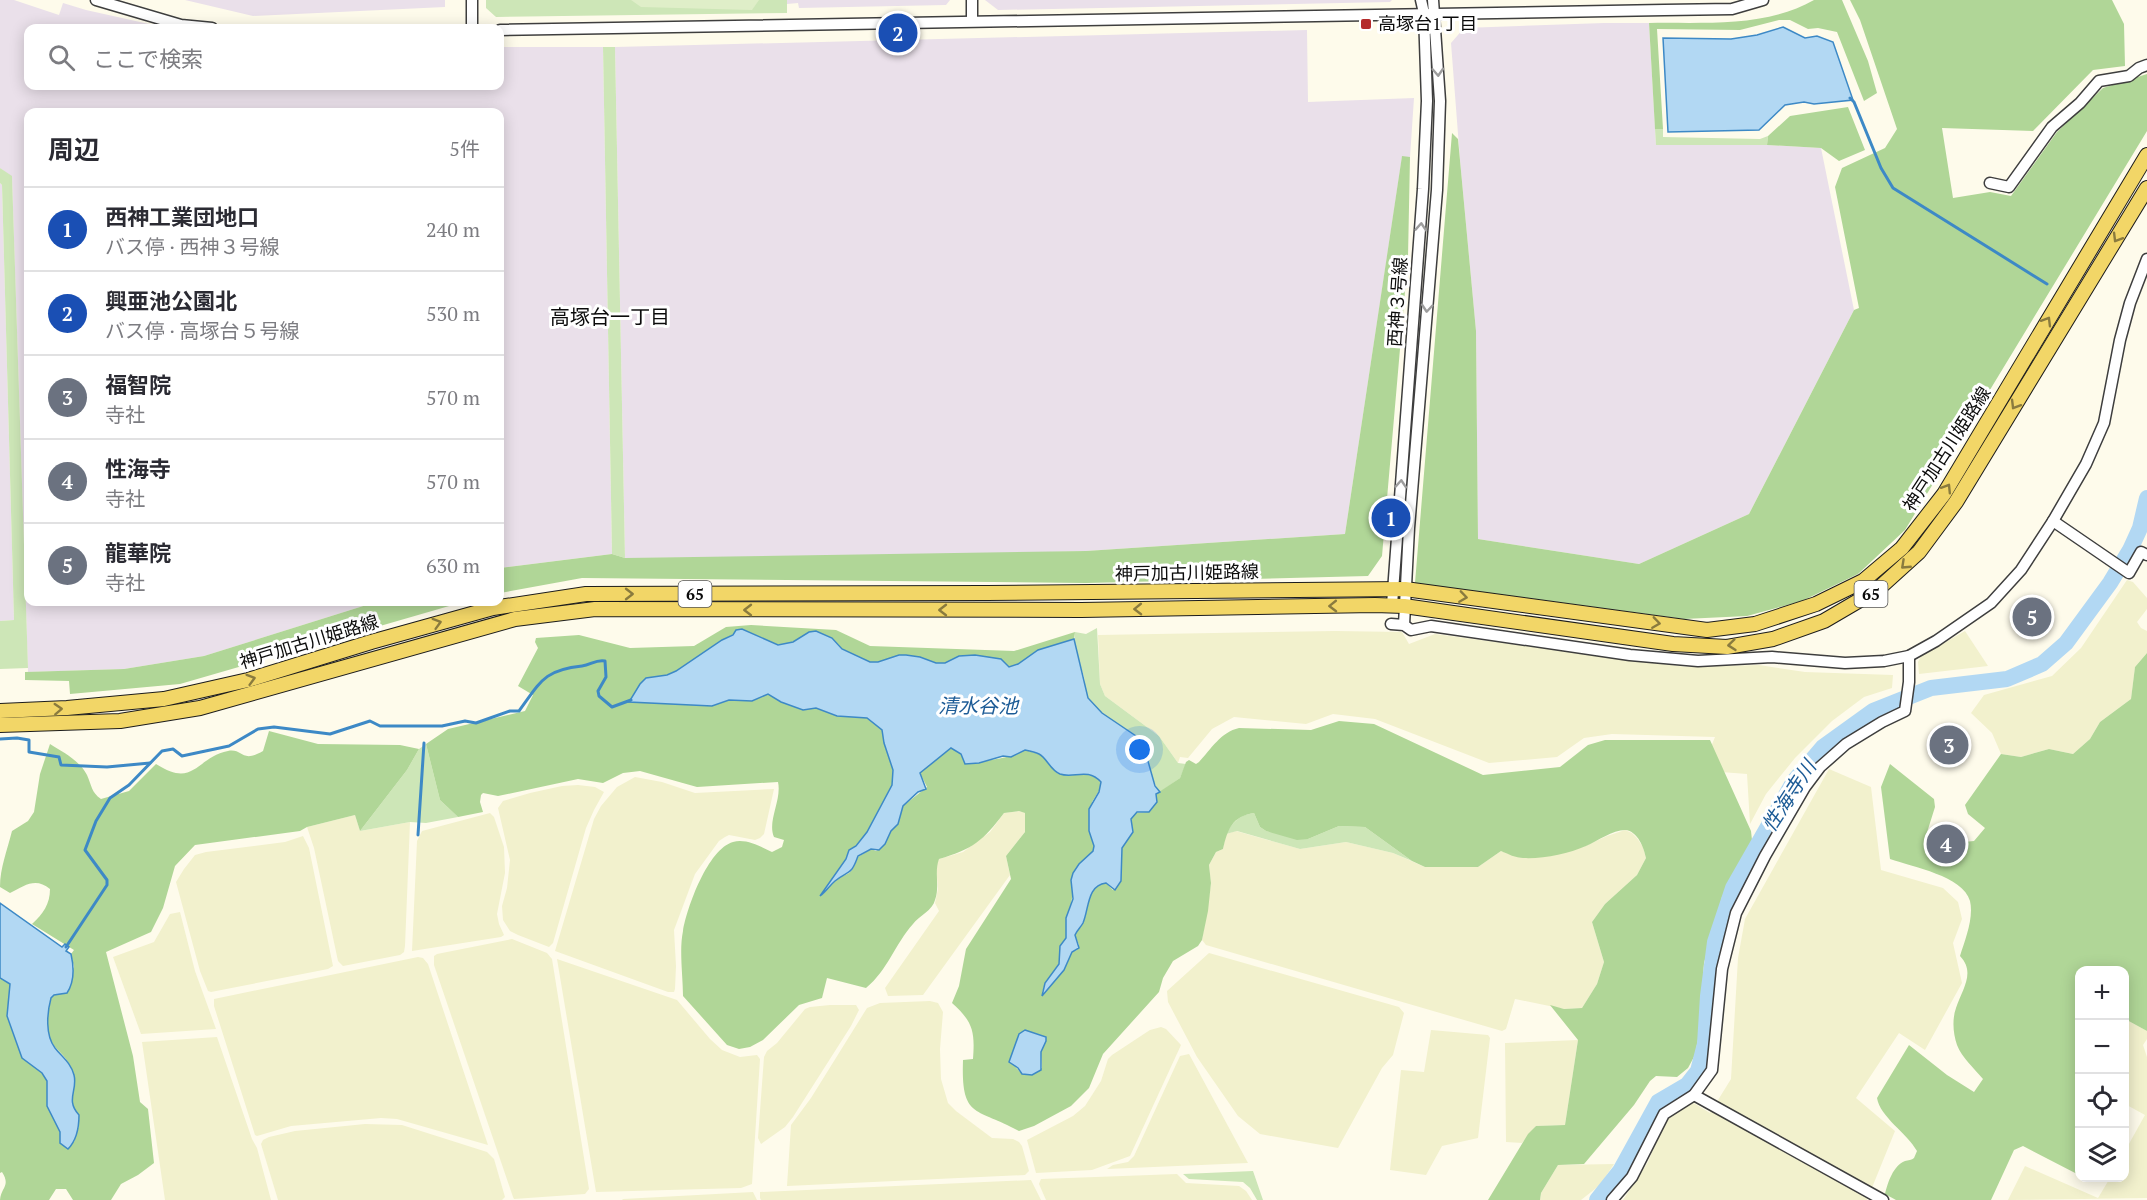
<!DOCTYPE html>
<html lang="ja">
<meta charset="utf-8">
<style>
:root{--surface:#fff;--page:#f7f7f7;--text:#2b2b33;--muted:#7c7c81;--line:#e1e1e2;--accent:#1a73e8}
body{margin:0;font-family:"PT Serif","Noto Sans JP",serif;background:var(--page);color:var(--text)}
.controls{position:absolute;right:18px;bottom:18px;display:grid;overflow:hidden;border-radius:12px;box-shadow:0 3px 15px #0003}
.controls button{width:54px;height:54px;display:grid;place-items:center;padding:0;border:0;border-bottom:2px solid var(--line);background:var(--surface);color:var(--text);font:30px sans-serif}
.you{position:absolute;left:1140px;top:750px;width:21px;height:21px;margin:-15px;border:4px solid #fff;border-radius:50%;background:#1a73e8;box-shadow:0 0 0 9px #1a73e833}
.badge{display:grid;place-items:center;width:39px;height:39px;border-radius:50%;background:var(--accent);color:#fff;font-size:20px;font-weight:700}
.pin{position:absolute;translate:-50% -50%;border:3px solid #fff;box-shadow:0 2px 6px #0006}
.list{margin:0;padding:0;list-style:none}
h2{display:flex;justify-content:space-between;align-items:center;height:78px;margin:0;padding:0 24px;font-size:26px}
h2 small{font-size:20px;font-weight:400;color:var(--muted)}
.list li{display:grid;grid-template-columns:39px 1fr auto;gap:18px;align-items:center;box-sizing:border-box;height:84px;padding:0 24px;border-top:2px solid var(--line)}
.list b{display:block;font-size:22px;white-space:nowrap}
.list p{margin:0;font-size:20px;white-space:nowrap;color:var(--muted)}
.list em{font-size:20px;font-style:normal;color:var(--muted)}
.icon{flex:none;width:33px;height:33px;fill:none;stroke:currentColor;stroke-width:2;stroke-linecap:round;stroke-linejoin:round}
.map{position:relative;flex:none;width:2147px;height:1200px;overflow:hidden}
.search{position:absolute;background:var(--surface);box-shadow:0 3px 15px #0003;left:24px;top:24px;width:480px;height:66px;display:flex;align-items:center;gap:15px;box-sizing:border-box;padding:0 21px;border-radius:12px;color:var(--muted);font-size:22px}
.panel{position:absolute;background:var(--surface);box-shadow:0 3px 15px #0003;left:24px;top:108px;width:480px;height:498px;border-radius:12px}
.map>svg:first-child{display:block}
.industrial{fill:#eae0ea}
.farmland{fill:#f2f1cd}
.green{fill:#cde6b7}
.forest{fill:#b0d697;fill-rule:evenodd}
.pitch{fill:#dfeec8}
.water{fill:#b2d8f3;stroke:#3d89c6;stroke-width:1.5}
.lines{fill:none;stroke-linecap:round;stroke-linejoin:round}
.stream{stroke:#3d89c6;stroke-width:3}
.river{stroke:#b2d8f3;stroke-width:16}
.minor-casing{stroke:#3e3e3e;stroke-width:13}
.major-casing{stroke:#1c1c1c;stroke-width:16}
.minor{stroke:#fff;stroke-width:10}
.major{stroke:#f2d667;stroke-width:14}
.oneway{stroke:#9d9d9d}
.oneway2{stroke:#8a7b3e}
.poi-dot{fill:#b42b2b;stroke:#fff;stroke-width:2}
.labels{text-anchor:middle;stroke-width:6;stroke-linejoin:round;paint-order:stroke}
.shield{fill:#fff;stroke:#545454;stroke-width:1.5}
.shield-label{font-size:16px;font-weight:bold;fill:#0b0b0b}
.poi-label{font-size:18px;fill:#0b0b0b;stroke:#fff;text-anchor:start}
.street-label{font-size:18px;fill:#0b0b0b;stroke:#fff}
.neighbourhood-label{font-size:20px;fill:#0b0b0b;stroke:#fff}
.water-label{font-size:20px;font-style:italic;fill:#1c5b96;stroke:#fff}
</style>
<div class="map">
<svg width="2147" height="1200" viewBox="0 0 2147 1200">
<rect width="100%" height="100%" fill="#fefbeb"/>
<!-- industrial -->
<g class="industrial">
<path d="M0,0H14L59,15L63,3L86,10L167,28H28V86H500V47H603L612,554L500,568V112H28V602H376L204,656L124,669L28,672L12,177L0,168Z"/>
<path d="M185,0H445V7L253,16Z"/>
<path d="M787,0H950L946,5L799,8L798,3L787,4Z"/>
<path d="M985,0H1392L1390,2L998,10Z"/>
<path d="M1604,23H1649L1656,145H1767L1821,148L1854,310L1749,514L1639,564L1478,539L1476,331L1460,160L1451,43L1464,28Z"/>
<path d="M1307,30L1308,102L1414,98L1410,157H1402L1345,534L1086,551L883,557L625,558L615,47Z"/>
<path d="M0,183L2,185L14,620L0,621Z"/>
</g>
<!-- farmland -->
<g class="farmland">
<path d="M2127,580L2133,582L2147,598V609L2137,622L2141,628L2147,631V653L2135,667L2131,699L2100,722L2090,739L2073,754L2049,749L2021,757L2001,754L1992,733L1971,713L1984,695L2052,676L2081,648Z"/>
<path d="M1335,631L1402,632L1409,644L1435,634L1686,667L1759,665L1805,672L1893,675L1892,688L1864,697L1832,721L1795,758L1766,794L1750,824L1747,774L1721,772L1708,754L1715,737L1612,734L1584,738L1557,757L1489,763L1375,719L1333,714L1306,724L1234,717L1212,729L1188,758L1180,757L1178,763L1159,736L1105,696L1100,684L1098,635Z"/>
<path d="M1965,631L1988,666L1919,674L1918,662L1921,656Z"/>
<path d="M1829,769L1871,787L1881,870L1943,888L1958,902L1962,919L1953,943L1962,983L1925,1050L1899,1033L1856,1098L1895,1131L1867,1200H1623L1648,1162L1665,1119L1692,1102L1710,1113L1731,1079L1738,958L1745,919Z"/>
<path d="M635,777L662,782L695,793L774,789L764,834L760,838L755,840L729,835L725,837L719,841L695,874L674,930L676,966L675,989L674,992H668L555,951L594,819L601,806L617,787Z"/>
<path d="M578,785L595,787L604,792L594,810L586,828L553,943L549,947L518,935L510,931L503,920L502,906L507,888L510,860L498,808L503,801L530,793L562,786Z"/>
<path d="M1019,811L1026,813L1025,832L1006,856L1010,875L923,995L888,996L885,988L939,911L935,903L938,889L936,866L939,859L963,852L990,832L1004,813Z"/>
<path d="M490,813L494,817L504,847L505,873L497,914L499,924L504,935L501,937L412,951L417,841L422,831Z"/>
<path d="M355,815L360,831L410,822L405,946L404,952L400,955L343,966L338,961L314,848L307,827Z"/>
<path d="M1625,830L1632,833L1637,838L1643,847L1646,858L1637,875L1605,904L1592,922L1604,962L1597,984L1582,1008L1564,1009L1515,999L1506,1029L1502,1031L1206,945L1202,940L1211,884L1209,865L1216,852L1223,849L1226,834L1236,831L1300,849L1346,842L1393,853L1425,867H1478L1501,851L1521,858L1583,847L1607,836Z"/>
<path d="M303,836L309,848L333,966L328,969L211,992L208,991L200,971L176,882L184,869L195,855L206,852L285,842Z"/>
<path d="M180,912L195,971L216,1029L141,1034L113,957L154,942L170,914Z"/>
<path d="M512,939L547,953L552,959L589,1189L585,1194L514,1199L513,1197L434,965V956L437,954Z"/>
<path d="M1209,953L1399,1007L1404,1013L1393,1055L1382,1068L1338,1148L1260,1134L1238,1116L1197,1057L1168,1002L1167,991Z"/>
<path d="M418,957L423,958L428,964L488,1145L397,1119L381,1118L291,1126L257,1136L255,1135L214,1006V999Z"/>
<path d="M557,959L677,1000L710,1039L722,1050L740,1057L757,1055L760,1059L752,1184L741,1188L596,1192Z"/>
<path d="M930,1001L938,1003L943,1012L940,1049L941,1079L948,1103L956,1111L992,1138L1013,1139L1019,1142L1022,1146L1029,1171L1025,1175L787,1186L791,1125L811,1098L867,1008L880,1003Z"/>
<path d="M830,1005H856L859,1010L851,1026L793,1117L785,1127L761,1144L758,1138L764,1057L767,1051L777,1043L805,1009L810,1007Z"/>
<path d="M2125,1019L2147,1031V1039L2143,1045L2147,1057V1198L2008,1200L2025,1166L2098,1198L2110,1178H2124L2125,1151L2145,1115L2125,1104Z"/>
<path d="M1161,1027L1166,1029L1181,1045L1130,1156L1092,1170L1036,1173L1027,1140L1073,1116L1085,1106L1101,1081L1108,1059L1112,1055L1150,1030Z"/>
<path d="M1431,1030L1488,1035L1490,1038L1478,1138L1442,1146L1426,1175L1390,1170L1401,1070L1424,1072Z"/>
<path d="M217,1037L252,1139L257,1148L271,1200H165L142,1042Z"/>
<path d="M1578,1040L1565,1125L1536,1126L1522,1143L1506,1142L1505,1043Z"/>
<path d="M1189,1054L1248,1163L1107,1169L1113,1165L1128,1162L1134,1156L1180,1056Z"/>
<path d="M365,1124L402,1125L487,1152L494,1159L505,1197L502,1200H278L261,1144L263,1140L269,1137L295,1131Z"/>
<path d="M1614,1164L1600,1185L1581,1200H1540L1541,1193L1558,1165Z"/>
<path d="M1177,1174L1186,1183L1239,1186L1246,1191L1252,1200H1046L1039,1184L1041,1179Z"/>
<path d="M1031,1180L1041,1200H761L760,1198V1192Z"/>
<path d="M753,1192L757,1200H622L623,1199Z"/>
</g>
<!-- green -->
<g class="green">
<path d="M486,0H787V13L496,17L486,8Z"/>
<path d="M603,47H615L625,558L612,554Z"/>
<path d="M1655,129H1663V137L1760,139L1768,136L1767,145H1656Z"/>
<path d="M0,168L12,176L28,668L0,669V621L14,620L2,185L0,183Z"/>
<path d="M1097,628L1100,684L1105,696L1159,736L1178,763L1186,764L1180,778L1160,792C1158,789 1156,787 1155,784C1148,772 1150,757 1142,744C1128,723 1092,717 1085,691C1084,686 1085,681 1084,677C1080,663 1073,647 1075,632L1086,634Z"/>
<path d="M426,744L440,800L458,817L426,823L410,822L360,831L407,770L419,749Z"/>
<path d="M1254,813L1260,827L1266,831L1308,839L1339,826L1365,827L1412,861L1393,853L1346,842L1300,849L1237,831L1226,834C1233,821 1240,815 1254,813Z"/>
<path d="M1253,1171L1263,1200H1257L1250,1188L1243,1182L1189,1179L1183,1174Z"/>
</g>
<!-- forest -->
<g class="forest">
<path d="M1814,0H1842L1868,61L1877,93L1864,101L1837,32L1818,28L1808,29L1790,20H1779L1740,30L1657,29L1663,129H1655L1649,23C1704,22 1765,28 1814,0Z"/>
<path d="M1850,0H2112L2124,24L2125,66L2093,70L2033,131L1942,128L1953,198L1990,192L2011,196L2057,132L2103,88L2147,74V131L1905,530L1858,574L1802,601L1747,616L1684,619L1415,583L1452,133L1458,139L1476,331L1478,539L1639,564L1749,514L1854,310L1859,308L1835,187L1842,168L1885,148L1897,129L1860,20Z"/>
<path d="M1848,107L1865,150L1839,161L1821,148L1767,145L1768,136L1790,116Z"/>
<path d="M1402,156L1410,157L1408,257L1382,556L1368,576L1086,583L582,578L500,593V568L612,554L625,558L1086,551L1345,534Z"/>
<path d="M376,602H463L180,684L70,694L69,681L25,680V672L124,669L204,656Z"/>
<path d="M751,625L836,630L870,646L1014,651L1075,632L1074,639L1038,650L1018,664L1009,667L975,655L959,656L945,663H936L920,657L906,655L878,662H870L842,649L838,644L809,632C778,655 772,641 742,630L722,640L676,671L667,675L646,678L629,702L712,706L729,700L752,701L768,694L781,702L803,710L816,708L837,716L867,718L882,730L884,743L893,770L892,785L867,832L856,846L849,850L846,859L821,895C826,892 827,889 831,884C845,870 850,881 858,857L871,849L876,851L885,844L891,831L898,824L903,806L927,787L920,773L951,748L961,754L965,764C980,761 996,760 1011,756C1016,755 1020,752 1025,750L1042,755L1057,773L1064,775L1082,773L1098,778L1102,786L1092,802L1089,827L1094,846L1093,851L1073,892L1070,910L1066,919V938L1059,952V964L1045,983L1042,993L1064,970L1072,952L1077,950L1079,945L1075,935C1077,930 1081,928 1083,923C1089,909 1087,885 1106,883L1113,890L1121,878L1122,848L1133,832L1131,819L1134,813L1149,812L1157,802L1156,794L1180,778L1186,762L1189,760L1196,764L1199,762C1211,749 1221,732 1239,728L1311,730L1339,721L1374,724L1483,775L1560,767L1588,745L1605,740H1710L1751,831L1752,840L1722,897L1704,963L1699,1034L1695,1055L1688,1068L1677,1077L1656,1076L1650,1081L1634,1105L1584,1164L1558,1165L1541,1193L1540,1200H1488L1528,1134L1536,1126L1565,1125L1578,1040L1550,1005L1564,1009L1582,1008L1597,984L1604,962L1592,922L1605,904L1637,875L1646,858C1644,848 1638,831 1625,830C1613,830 1597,841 1586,846C1568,854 1543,859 1523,858C1516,858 1508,854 1501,851L1478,867H1425L1412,861L1365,827L1339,826L1308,839L1297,840L1266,831L1260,827L1254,813C1232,817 1228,828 1223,849L1216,852L1209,865L1211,883L1208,911L1202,940L1198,946L1173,961L1163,978L1159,992L1103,1054L1089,1088L1071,1106L1034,1126L1019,1131C975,1107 961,1119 963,1060L973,1059C975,1031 973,1022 952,1003L959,986L966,949L1011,879L1006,856L1025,832V813L1019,811L1004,813C983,841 973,849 939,859C934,872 940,887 935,900C933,910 919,916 913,924C895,944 888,970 866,988L827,978L822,998L799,1005L763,1040L750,1047L739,1049L727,1045L683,996C683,976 679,950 683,931C687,907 708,849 733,842C746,838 761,847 772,852L782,847L784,840L774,837C767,821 782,800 778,782L697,787L640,771L623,773L603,783L578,779L498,796L483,793L481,795L480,802L483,812L458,817L440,800L426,744L448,729L525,711L533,695L518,686L538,648L535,642L536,638L579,635L630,648L694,646L726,627ZM1025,1030L1046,1037V1041L1041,1052L1042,1068L1020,1072L1014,1065Z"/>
<path d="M2147,653V1031L2125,1019L2124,970H2080L2079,1175L2023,1146L2014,1150L1991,1200H1896L1885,1194C1888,1182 1893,1166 1905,1161C1908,1160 1912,1160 1914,1158L1917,1151C1907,1133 1880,1117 1877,1098L1909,1045L1947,1075L1974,1092L1983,1079C1974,1068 1962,1058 1957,1045C1953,1034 1952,1019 1956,1008C1962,989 1976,973 1960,956C1965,940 1974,918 1970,901C1963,876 1913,867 1890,859L1881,787L1890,764L1934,799L1935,807L1924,842L1925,849L1947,864L1964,842L1974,841L1985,828L1968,814L1965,805L2001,754L2021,757L2049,749L2073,754L2090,739L2100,722L2131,699L2135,667Z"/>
<path d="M269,731L318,744L400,745L419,749L407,770L360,831L355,815L307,827L300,831L195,845L175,866L163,908L151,932L106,952L133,1056L140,1102L148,1109L154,1163L138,1175L121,1184L111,1200H73L66,1189H56L49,1200H0C1,1187 11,1186 2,1172L0,1173V978L11,984L7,1016L22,1058L42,1073L47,1081V1106L60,1132V1143L74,1142L79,1125V1115C65,1100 77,1093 73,1080C72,1074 71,1067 68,1062C62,1052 52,1047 48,1035C46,1027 49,1007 51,998L54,995H59L74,967L71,954L74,950L32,924C43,914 50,904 50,889C36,877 25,885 10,893L0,887C0,868 7,851 12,831L28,821L34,812L40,774L50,744C63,752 80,761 87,775C92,786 91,792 101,799L129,791L156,764C195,789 196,757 228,751C243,748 241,764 263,751Z"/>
</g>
<!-- pitch -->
<path class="pitch" d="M631,0H759L752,10L641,7Z"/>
<!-- water -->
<g class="water">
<path d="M1783,27L1805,38L1817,36L1833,42L1853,100L1814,104L1804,102L1785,105L1759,130L1668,132L1663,38L1731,39L1757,35Z"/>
<path d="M736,630L742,629L778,645L793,642L809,632L816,631L832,638L842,649L870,662H878L899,655H906L920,657L936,663H945L959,656L975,655L1001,659L1009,667L1018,664L1038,650L1074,639L1088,698L1102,713L1136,736L1144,747L1155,786L1160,792L1156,794L1157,802L1149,812H1137L1131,819L1133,832L1122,848L1121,881L1115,890L1106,883C1087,885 1089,909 1083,923C1081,927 1077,930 1075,935L1079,948L1072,952L1064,970L1042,996L1045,983L1059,964L1060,946L1066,938V918L1073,899L1071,880L1073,873L1079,864L1093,851L1094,846L1089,831V809L1099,792L1101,782C1087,767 1074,779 1060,774C1050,770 1047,758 1039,754C1035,752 1030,751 1025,750L1011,757L1003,756L979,763L965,764L961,754L951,748L920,773L926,789L918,792L903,806L898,824L891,831L885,844L879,850L871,849L858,856C851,876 849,870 835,881C829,886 826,892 820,896L846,859L849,850L856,846L867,832L892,785L893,770L884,743L882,730L867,718L837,716L816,708L803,710L781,702L768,694L752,701L729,700L712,706L629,702L640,684L646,678L667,675L676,671L722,640L733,635Z"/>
<path d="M0,903L62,947L65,944L69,947L66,951L71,954C74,967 75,981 67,993L54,995L51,998C47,1013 45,1035 55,1048C62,1057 71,1063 74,1075C78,1090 65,1100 79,1115C79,1128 77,1140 68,1149L60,1143V1132L47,1106V1081L42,1073L22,1058L7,1016L10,984L0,978Z"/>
<path d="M1025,1030L1046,1037V1041L1041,1052V1070L1032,1075L1022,1074L1018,1068L1009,1062L1019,1034Z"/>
</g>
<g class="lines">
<!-- stream -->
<g class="stream">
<path d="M1850,98L1854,102L1881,168L1893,188L2047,284"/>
<path d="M0,739L17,738L29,740V752L59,757L61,765L107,767L150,763"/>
<path d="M418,835L424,743"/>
<path d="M66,947L107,885V880L85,850L96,821L110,798L129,785L162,751L173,749L182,756L229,746L258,729L274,727L330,734L370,721L380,726H442L465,721L476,723L510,711H519C541,681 544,670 582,666C591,665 596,659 605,661L606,677L598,691L599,696L612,707L631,700"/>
</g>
<!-- river -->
<path class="river" d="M1597,1200L1620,1171L1658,1102L1687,1085L1698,1071L1705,1044L1708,996L1715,942L1733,888L1794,781L1823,747L1873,711L1931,688L2007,679L2042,664L2066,643L2110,583L2130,550L2140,528L2147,498"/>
<defs>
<g id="minor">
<path d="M96,0L181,25L212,28"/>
<path d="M472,0V28"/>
<path d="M972,0V21"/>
<path d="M500,30C910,25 1321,15 1732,9L1763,0"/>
<path d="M1990,183L2009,187L2052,127L2080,103L2099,81L2129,76L2139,68L2147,65"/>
<path d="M2053,521L2129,573L2141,552L2147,555"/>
<path d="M1392,605L1423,189L1427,101L1424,13L1421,0"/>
<path d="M1391,624L1404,625L1411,630L1431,626L1630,655L1698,661L1772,657L1845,663L1884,661L1909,656L1936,641L1991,603L2021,570L2053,521L2086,464L2104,423L2120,340L2130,303L2147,259"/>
<path d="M1404,625L1409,528L1437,190L1440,101L1433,0"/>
<path d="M1694,1095L1883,1200"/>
<path d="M1612,1200L1632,1177L1664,1114L1694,1095L1712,1070L1722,969L1736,913L1765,856L1805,787L1820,767L1846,744L1882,722L1905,711L1909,682V656"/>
</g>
<g id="major">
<path d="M0,711L67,708L164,699L248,680L371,642L493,608L586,594L987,593L1405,589L1707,630L1755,624L1816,604L1863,581L1902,548L1944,494L2147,155"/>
<path d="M0,725L120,721L200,708L515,619L595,609L1081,610L1375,605L1404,606L1673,644L1727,647L1773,639L1824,621L1877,590L1919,552L1956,502L2147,188"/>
</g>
</defs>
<!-- minor casing -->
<use href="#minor" class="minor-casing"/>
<!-- major casing -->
<use href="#major" class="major-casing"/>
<!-- minor -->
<use href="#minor" class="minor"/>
<!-- major -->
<use href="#major" class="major"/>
</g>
<!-- one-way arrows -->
<defs><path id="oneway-chevron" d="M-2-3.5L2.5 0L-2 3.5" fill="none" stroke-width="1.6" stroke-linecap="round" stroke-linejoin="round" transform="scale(1.5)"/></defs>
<g class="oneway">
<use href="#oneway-chevron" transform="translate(1438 72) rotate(87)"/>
<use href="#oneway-chevron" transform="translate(1421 227) rotate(-86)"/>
<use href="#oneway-chevron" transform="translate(1427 308) rotate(95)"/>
<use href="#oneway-chevron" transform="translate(1401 484) rotate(-86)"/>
</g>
<g class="oneway2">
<use href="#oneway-chevron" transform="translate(2117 238) rotate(121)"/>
<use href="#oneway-chevron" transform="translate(2047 321) rotate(-59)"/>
<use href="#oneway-chevron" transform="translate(2015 405) rotate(121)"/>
<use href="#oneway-chevron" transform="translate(1947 488) rotate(-58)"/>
<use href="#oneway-chevron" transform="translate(1905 565) rotate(137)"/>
<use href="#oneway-chevron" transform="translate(629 594)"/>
<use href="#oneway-chevron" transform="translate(1463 597) rotate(8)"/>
<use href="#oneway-chevron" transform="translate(1333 606) rotate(179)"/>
<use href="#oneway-chevron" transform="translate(1138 609) rotate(179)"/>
<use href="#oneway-chevron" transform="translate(748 610) rotate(-180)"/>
<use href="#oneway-chevron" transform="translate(943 610) rotate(180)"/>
<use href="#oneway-chevron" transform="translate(437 623) rotate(-16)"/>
<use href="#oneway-chevron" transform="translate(1656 623) rotate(8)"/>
<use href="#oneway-chevron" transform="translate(1732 645) rotate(174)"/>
<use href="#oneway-chevron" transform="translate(251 679) rotate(-16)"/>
<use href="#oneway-chevron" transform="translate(58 709) rotate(-3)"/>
</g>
<!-- markers -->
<rect class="poi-dot" x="1360" y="18" width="12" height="12" rx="3"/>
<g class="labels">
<!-- shield labels -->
<g class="shield">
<rect x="678.5" y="581" width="33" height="26" rx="4.5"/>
<rect x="1854.5" y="581" width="33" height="26" rx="4.5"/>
</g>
<g class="shield-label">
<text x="695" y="600">65</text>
<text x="1871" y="600">65</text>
</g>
<!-- poi labels -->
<g class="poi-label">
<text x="1378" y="30">高塚台1丁目</text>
</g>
<!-- street labels -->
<g class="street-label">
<text transform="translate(1398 302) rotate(-86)" y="6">西神３号線</text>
<text transform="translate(1947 449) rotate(-57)" y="6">神戸加古川姫路線</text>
<text transform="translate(1187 573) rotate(-1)" y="6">神戸加古川姫路線</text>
<text transform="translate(309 642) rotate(-17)" y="6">神戸加古川姫路線</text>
</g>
<!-- neighbourhood labels -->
<g class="neighbourhood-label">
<text x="610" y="324">高塚台一丁目</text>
</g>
<!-- water labels -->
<g class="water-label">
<text x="978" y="713">清水谷池</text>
<text transform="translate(1789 796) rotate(-57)" y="7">性海寺川</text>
</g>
</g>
</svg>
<div class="controls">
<button>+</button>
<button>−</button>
<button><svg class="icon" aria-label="locate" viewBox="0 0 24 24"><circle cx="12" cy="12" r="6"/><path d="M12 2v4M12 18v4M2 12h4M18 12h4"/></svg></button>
<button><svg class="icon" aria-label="layers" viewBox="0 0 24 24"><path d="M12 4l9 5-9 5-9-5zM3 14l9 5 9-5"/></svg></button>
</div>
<div class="you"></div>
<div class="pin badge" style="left:1391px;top:518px;background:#1a4fb4">1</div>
<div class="pin badge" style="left:898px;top:33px;background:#1a4fb4">2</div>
<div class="pin badge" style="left:1949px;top:745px;background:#6b7280">3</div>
<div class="pin badge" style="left:1946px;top:844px;background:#6b7280">4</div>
<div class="pin badge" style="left:2032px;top:617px;background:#6b7280">5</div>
<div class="search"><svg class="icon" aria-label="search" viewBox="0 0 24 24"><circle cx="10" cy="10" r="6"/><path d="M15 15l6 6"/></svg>ここで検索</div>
<section class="panel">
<h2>周辺<small>5件</small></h2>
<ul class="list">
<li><span class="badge" style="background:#1a4fb4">1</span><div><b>西神工業団地口</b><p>バス停 · 西神３号線</p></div><em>240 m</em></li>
<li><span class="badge" style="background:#1a4fb4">2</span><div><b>興亜池公園北</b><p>バス停 · 高塚台５号線</p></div><em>530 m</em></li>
<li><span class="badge" style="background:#6b7280">3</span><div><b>福智院</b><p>寺社</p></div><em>570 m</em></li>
<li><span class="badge" style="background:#6b7280">4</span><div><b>性海寺</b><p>寺社</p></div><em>570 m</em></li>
<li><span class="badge" style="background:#6b7280">5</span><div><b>龍華院</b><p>寺社</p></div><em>630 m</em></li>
</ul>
</section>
</div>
